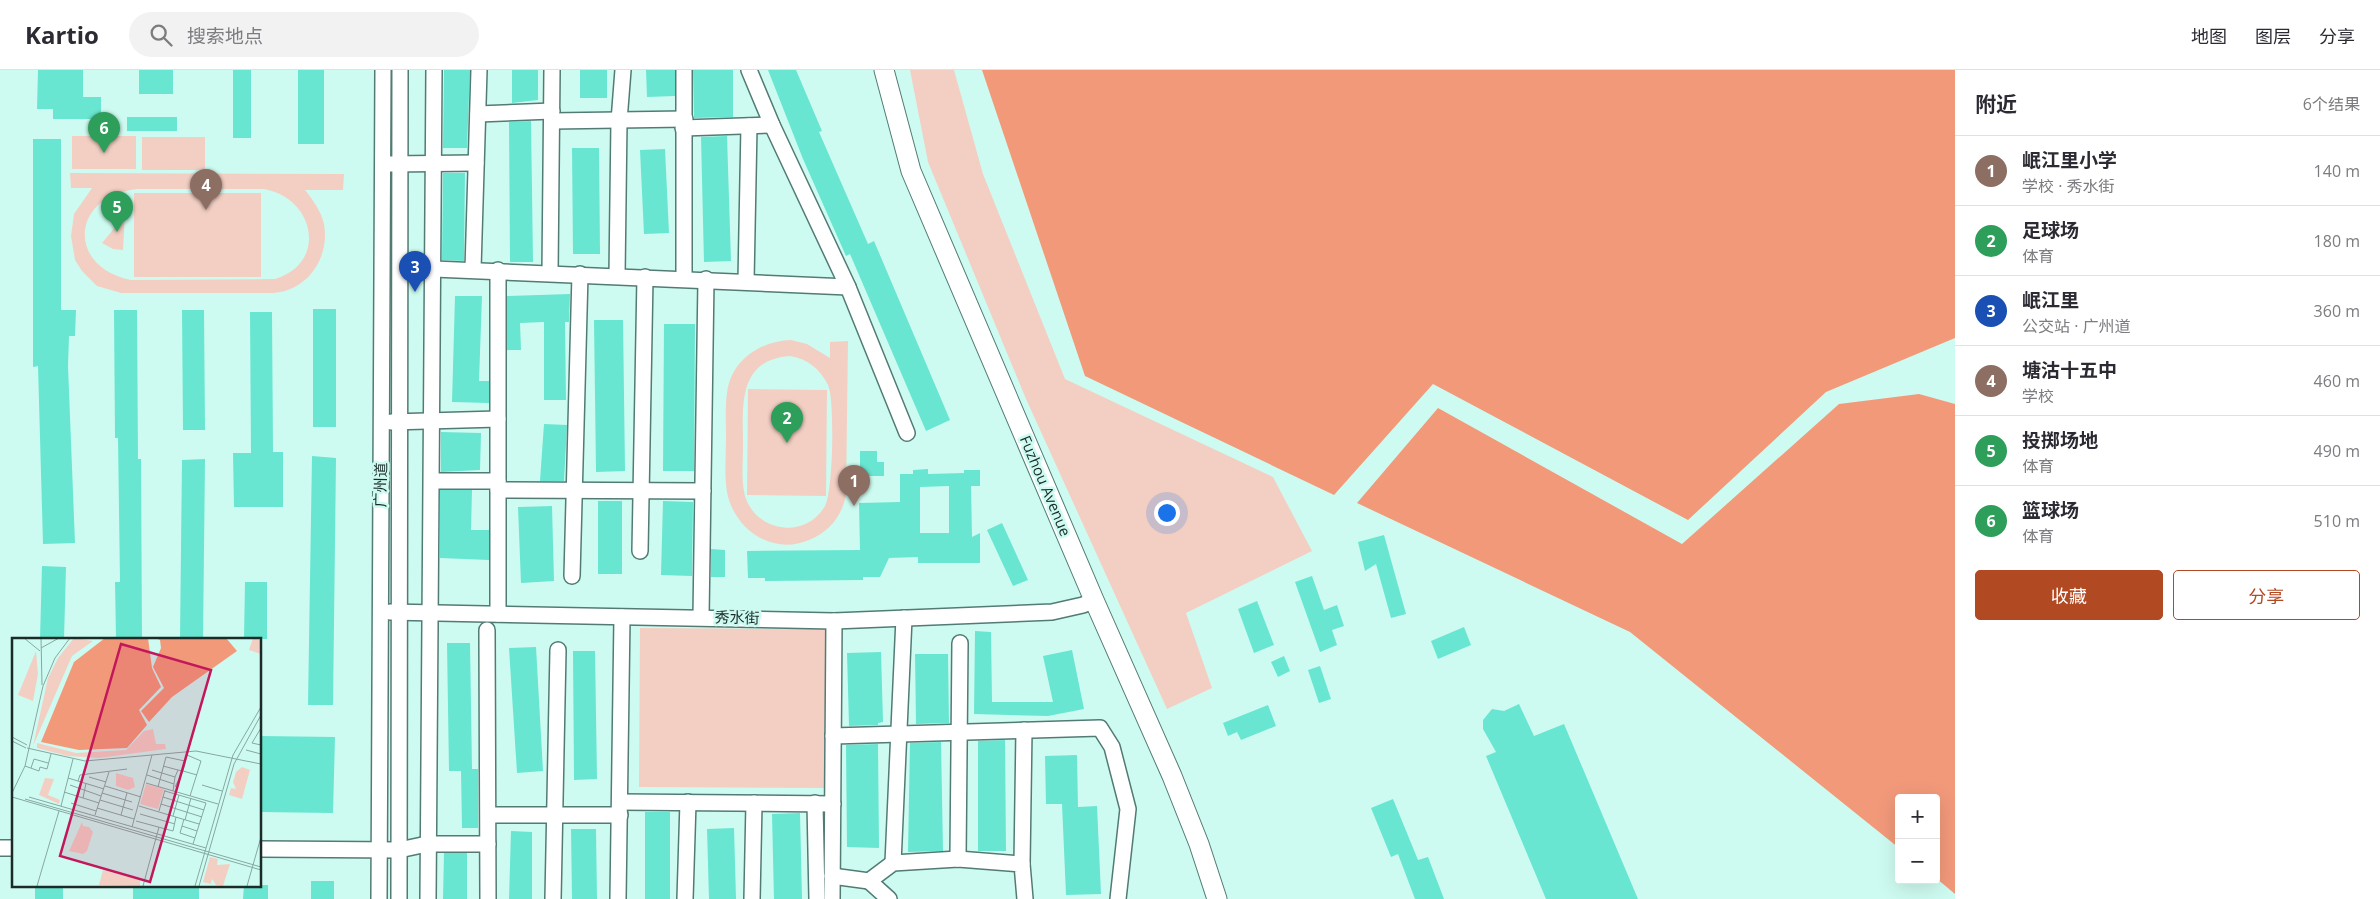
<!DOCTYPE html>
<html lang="zh">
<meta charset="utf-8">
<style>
:root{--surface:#fff;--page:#f2f2f3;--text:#2b2b33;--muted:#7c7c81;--line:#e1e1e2;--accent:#b14a23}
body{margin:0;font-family:"Open Sans","Noto Sans SC",sans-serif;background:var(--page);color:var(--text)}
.controls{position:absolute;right:15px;bottom:15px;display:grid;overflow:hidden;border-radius:5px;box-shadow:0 5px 20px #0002}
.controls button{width:45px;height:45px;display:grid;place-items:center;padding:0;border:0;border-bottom:1px solid var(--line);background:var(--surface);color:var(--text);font:25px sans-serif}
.you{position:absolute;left:1166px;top:442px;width:18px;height:18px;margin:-12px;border:4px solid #fff;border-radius:50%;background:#1a73e8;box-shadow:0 0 0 8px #1a73e833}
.badge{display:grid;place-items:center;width:32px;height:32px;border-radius:50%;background:var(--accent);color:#fff;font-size:16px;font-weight:700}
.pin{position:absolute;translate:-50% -41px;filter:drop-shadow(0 1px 2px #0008)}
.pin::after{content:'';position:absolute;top:26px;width:18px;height:15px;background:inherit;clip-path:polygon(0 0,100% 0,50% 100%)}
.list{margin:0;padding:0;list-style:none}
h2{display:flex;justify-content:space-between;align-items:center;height:65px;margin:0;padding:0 20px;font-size:21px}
h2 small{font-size:16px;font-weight:400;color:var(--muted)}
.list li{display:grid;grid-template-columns:32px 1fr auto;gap:15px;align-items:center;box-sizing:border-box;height:70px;padding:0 20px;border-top:1px solid var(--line)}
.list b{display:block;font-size:19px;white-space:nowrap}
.list p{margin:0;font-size:16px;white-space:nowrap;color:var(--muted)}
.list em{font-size:16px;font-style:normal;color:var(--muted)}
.actions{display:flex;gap:10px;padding:15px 20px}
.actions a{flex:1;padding:11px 0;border:1px solid var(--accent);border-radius:5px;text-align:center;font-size:18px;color:var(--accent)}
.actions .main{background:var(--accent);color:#fff}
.icon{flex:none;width:28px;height:28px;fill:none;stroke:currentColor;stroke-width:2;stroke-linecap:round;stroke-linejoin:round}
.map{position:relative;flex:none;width:1955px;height:829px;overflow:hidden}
header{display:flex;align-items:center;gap:30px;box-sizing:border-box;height:70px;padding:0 25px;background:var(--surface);border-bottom:1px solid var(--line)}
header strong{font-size:24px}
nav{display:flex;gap:28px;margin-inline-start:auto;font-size:18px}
.search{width:350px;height:45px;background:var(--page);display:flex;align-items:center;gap:12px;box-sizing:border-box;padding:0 18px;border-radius:28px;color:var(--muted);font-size:19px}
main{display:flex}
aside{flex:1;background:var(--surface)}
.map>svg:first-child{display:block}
.green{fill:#f3cfc3;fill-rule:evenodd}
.water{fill:#f2997a}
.building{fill:#68e6d1;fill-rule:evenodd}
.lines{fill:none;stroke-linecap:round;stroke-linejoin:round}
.minor-casing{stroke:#527b74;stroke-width:18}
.major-casing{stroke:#527b74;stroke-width:21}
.minor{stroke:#fff;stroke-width:15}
.major{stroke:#fff;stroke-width:19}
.labels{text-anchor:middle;stroke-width:5;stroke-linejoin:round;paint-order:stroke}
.street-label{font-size:15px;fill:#1a2b28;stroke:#cefbf1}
.inset-road{fill:none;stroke:#86a8a1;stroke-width:1}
.view{fill:#c2185b;fill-opacity:0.15;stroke:#c2185b;stroke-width:2.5}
.inset-edge{fill:none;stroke:#1a2b28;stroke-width:2.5}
</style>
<header>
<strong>Kartio</strong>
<div class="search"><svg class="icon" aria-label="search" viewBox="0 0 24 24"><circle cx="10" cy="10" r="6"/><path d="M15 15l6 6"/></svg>搜索地点</div>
<nav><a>地图</a><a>图层</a><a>分享</a></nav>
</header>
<main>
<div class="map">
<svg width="1955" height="829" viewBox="0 0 1955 829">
<rect width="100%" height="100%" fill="#cefbf1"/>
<!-- green -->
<g class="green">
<path d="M910,0H954L983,104L1065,309L1273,407L1312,481L1186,543L1212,618L1167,639L1026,329L928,92Z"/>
<rect x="72" y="66" width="64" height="33"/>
<rect x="142" y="67" width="63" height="33"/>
<path d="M70,103L344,104L343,120H305C313,130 321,141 324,154C330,187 308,221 273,223H121L97,216L82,201L75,190L71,166L74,144L92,118H71ZM137,119H264C315,128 328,193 275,209L131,210C66,197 71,126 137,119Z"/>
<rect x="134" y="123" width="127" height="84"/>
<path d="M125,144L123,180L113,179L102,173L121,150V145Z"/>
<path d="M791,270L807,274L830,288V272L848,271L846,425C842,446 829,462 809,470C772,486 734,459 727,422C724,404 726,386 726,368C726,353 725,337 727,323C731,290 760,271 791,270ZM790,286C808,289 820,299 828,315C835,330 833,422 825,436C805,470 756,462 745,426C741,410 743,392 743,376C743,336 737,290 790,286Z"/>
<path d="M748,319L827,320L826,426L747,425Z"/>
<path d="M640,558L825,559V718L639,717Z"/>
</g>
<!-- water -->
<g class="water">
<path d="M982,0H1955V268L1826,322L1688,450L1433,314L1334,425L1085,306Z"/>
<path d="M1919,324L1955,334V824L1936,808V728H1899V778L1630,562L1357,433L1438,338L1682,474L1839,334Z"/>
</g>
<!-- building -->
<g class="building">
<path d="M38,0H83V27H101V49H53V39H37Z"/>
<rect x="139" y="0" width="34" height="24"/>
<rect x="233" y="0" width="18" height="68"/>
<rect x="298" y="0" width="26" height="74"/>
<path d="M444,0H470L467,78H443Z"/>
<path d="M512,0H538V30L512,33Z"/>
<rect x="580" y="0" width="27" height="28"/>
<path d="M646,0H675V26L647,27Z"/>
<path d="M693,0H733V47L694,48Z"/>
<path d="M768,0H796L822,61L819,62L868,174L874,171L950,350L926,361L850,184L846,186L803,89Z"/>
<rect x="127" y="47" width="50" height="14"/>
<path d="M531,51L533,192H510L509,52Z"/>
<path d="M727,66L731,191L704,192L701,67Z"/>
<path d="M33,69H61V240H76L75,266H69L68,296L75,473L43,474L38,296L33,297Z"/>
<path d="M572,78H599L600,184H573Z"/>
<path d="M665,79L669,163L644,164L640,80Z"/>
<path d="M443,103H465L464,191L442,190Z"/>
<path d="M570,224L569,252H565L566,330H544V252L520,253L521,280H507V226Z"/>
<path d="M455,226H482L479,311H489V333L452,332Z"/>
<rect x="313" y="239" width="23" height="118"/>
<path d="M114,240H137L138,389H141L142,569H116L115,512H120L118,368H115Z"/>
<path d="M182,240H204L205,360H183Z"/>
<path d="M250,242H272L273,382H283V437H234L233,383H251Z"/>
<path d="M594,250H623L625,401L596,402Z"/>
<path d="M664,254H695L694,401H663Z"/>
<path d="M544,354L567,355L564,411H540Z"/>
<path d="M441,362L481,363L480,400L441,402Z"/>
<path d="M860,381H877V392H884V406H860Z"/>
<path d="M312,386L336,388L333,635H308Z"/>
<path d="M205,389L203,569H180L182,390Z"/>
<path d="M928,399V404L964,403V400H980V416H971L972,467L980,463V493H918V487L889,488L880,507H863V510L765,511V508H748L747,481L860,480L859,433L900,432V404H913V400ZM949,416V463H920V417Z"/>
<path d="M440,420H472L471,460H489V490L440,488Z"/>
<rect x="598" y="431" width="24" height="73"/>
<path d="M663,431L693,432L692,506L661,505Z"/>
<path d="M552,436L554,511L521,513L518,437Z"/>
<path d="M1002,453L1028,510L1013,516L987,460Z"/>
<path d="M1384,465L1406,544L1391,548L1376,494L1365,501L1358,472Z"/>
<path d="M711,479L725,480V507H711Z"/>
<path d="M42,496L66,497L64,569H40Z"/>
<path d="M1312,506L1324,540L1337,535L1344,556L1332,560L1337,575L1320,582L1295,512Z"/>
<path d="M245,512H267V569H244Z"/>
<path d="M1257,531L1274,575L1254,583L1238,539Z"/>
<path d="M1464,557L1471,575L1438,589L1431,571Z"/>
<path d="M975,561L991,562L992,632H1053L1043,586L1072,580L1084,639L1048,646L974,644Z"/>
<path d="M447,573H470L472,699H478V758H462L461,701H449Z"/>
<path d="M536,577L543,701L517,703L509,578Z"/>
<path d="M573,581H595L597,709L574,710Z"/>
<path d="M881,582L883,652L878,653V655L849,656L847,583Z"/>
<path d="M915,584H948L949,653L916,654Z"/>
<path d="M1284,586L1290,601L1278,607L1271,592Z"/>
<path d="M1320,596L1331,629L1319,633L1308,600Z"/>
<path d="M1519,634L1534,666L1564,654L1638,829H1546L1486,686L1496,682L1483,659V650L1492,639L1504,641Z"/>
<path d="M1268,635L1276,656L1241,670L1237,662L1228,666L1223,653Z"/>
<path d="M260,666L335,667L333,743L260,742Z"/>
<path d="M1005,670L1006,781H978V671Z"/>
<path d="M941,672L943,781L908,782L910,673Z"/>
<path d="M878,674L879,778L847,777L846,675Z"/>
<path d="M1077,685L1078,737L1097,736L1101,824L1066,825L1062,734H1046L1045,686Z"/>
<path d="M1393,729L1418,790L1428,787L1444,829H1415L1398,784L1391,787L1371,738Z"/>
<rect x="645" y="742" width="25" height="87"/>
<path d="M800,743L802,829H774L772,744Z"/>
<path d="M734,758L736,829H709L707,759Z"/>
<path d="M571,759H596L597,829H572Z"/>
<path d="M511,761L532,762V829H509Z"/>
<path d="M444,783H467V829H443Z"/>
<rect x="311" y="811" width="23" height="18"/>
<rect x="35" y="815" width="28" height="14"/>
<rect x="133" y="815" width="66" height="14"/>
<path d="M244,815H268V829H243Z"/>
</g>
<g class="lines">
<defs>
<g id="minor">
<path d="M749,0L772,55L848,217L907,363"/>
<path d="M478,44L552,41"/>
<path d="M552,51L685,49"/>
<path d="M683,58L772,55"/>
<path d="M390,94L476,93"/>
<path d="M434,199L848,217"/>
<path d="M473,199L479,0"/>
<path d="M498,200V544"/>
<path d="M550,203L552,0"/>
<path d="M617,206L619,51L623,0"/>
<path d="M684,208V0"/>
<path d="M746,211L749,56"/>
<path d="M391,352L498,349"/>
<path d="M432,411H498"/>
<path d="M498,420L703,421"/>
<path d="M640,481L645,207"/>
<path d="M572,506L580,204"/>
<path d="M390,542L834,551L1052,542L1083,535L1094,530"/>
<path d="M701,547L706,209"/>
<path d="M487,560L488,829"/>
<path d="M833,666L1100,658L1112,677L1128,739L1118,829"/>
<path d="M620,732L833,734"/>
<path d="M815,733L817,829"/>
<path d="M489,745H620"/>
<path d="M0,778H14"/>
<path d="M260,779L399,780L427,774H488"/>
<path d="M958,789L960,573"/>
<path d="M893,793L904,548"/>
<path d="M1022,794L1024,660"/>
<path d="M832,806L869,811L893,793L958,789L1022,794L1025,829"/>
<path d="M869,811L889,829"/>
<path d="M379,829L383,0"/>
<path d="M399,829L400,0"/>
<path d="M428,829L434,0"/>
<path d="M553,829L558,580"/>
<path d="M618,829L622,547"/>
<path d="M685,829L688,732"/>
<path d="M752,829L754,733"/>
<path d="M832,829L834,551"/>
</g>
<path id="major" d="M884,0L911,101L1094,530L1172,706L1199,774L1217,829"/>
</defs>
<!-- minor casing -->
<use href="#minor" class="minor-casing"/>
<!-- major casing -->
<use href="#major" class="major-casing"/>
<!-- minor -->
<use href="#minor" class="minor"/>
<!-- major -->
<use href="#major" class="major"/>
</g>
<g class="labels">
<!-- street labels -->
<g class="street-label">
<text transform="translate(381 415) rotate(-89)" y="5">广州道</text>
<text transform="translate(1045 416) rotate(67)" y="5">Fuzhou Avenue</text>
<text transform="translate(737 548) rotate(1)" y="5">秀水街</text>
</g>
</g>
<!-- overview -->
<g transform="translate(12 568)">
<rect width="249" height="249" fill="#cefbf1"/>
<path d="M62,0L81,3L60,18L21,108L36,40L46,20ZM241,0L249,2V16L237,12ZM24,13L26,36L21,63L6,57ZM141,91L144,106H153L154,111L87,120L56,118L25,110V105L64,115L114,112L132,93ZM230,129L238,132L230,161L217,157L219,150L224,151L221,144L224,134ZM104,135L121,140L123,149L116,152L104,148ZM33,140L42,141L36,157L48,162L47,166L27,157ZM134,146L152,151L146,171L128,166ZM70,184L71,188L77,189L81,194L75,213L71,216L57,213ZM198,219L206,221L205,227L218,226L211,248L204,247L200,241L199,246L191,244ZM91,232L128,242V248L87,247Z" fill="#f3cfc3"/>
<path d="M93,0H136L140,30L149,49L127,72L135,87L115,110L67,112L29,104L62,24ZM143,0H214L225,13L160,59L137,84L129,73L152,50L141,29L149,10L148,2Z" fill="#f2997a"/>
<path class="inset-road" d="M12,0L28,13M29,0L30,47M29,10L47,0M249,90L240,105L249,107M0,99L15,107M0,103L14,110M15,110L73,123L184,113L249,126M234,112L249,116M175,117L189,123L178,158M13,128L27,133L28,129L35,131L39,116M151,128L166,132M19,130L22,121L36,125M140,132L163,139M135,137L162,146M77,139L94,144M56,140L92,151M66,143L68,137L115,131M134,145L206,166M58,147L89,158M190,147L210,153M93,148L129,159M146,149L154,119L173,123M163,149L171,133L185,137M153,153L194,165L181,206M161,153L163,139L166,132L171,133L175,117M52,154L87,165M0,155L13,128L31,48L43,20L58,0M90,155L120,164M0,159L249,232M17,159L194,210M151,159L192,172M71,160L74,145M13,161L249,229M88,162L121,172M59,165L84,173M149,166L190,179M49,168L61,121M127,168L187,186M85,170L122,181M147,173L153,152M128,176L163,186M83,177L97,134M109,177L115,155M161,178L167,157M172,181L168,195L183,200M173,182L179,160M124,183L161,193L164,179M170,188L185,193M120,189L140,117M25,248L47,173M131,248L147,189M183,248L221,117L249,69M187,248L222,126L249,77M235,248L249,199"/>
<path class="view" d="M109,6L199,32L138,244L48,218Z"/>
<rect width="249" height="249" class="inset-edge"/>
</g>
</svg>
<div class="controls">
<button>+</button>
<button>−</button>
</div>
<div class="you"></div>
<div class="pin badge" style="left:854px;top:436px;background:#8d6e63">1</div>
<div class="pin badge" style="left:787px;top:373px;background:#2e9e5b">2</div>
<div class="pin badge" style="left:415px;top:222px;background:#1a4fb4">3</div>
<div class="pin badge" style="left:206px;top:140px;background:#8d6e63">4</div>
<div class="pin badge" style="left:117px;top:162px;background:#2e9e5b">5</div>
<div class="pin badge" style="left:104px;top:83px;background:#2e9e5b">6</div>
</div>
<aside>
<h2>附近<small>6个结果</small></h2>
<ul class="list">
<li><span class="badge" style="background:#8d6e63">1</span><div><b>岷江里小学</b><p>学校 · 秀水街</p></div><em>140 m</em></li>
<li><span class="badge" style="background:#2e9e5b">2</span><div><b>足球场</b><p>体育</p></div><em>180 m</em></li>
<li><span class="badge" style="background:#1a4fb4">3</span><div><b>岷江里</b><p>公交站 · 广州道</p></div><em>360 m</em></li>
<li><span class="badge" style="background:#8d6e63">4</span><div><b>塘沽十五中</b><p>学校</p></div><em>460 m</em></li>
<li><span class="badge" style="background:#2e9e5b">5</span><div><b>投掷场地</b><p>体育</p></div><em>490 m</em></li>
<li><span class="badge" style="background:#2e9e5b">6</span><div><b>篮球场</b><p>体育</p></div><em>510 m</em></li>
</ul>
<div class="actions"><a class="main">收藏</a><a>分享</a></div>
</aside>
</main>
